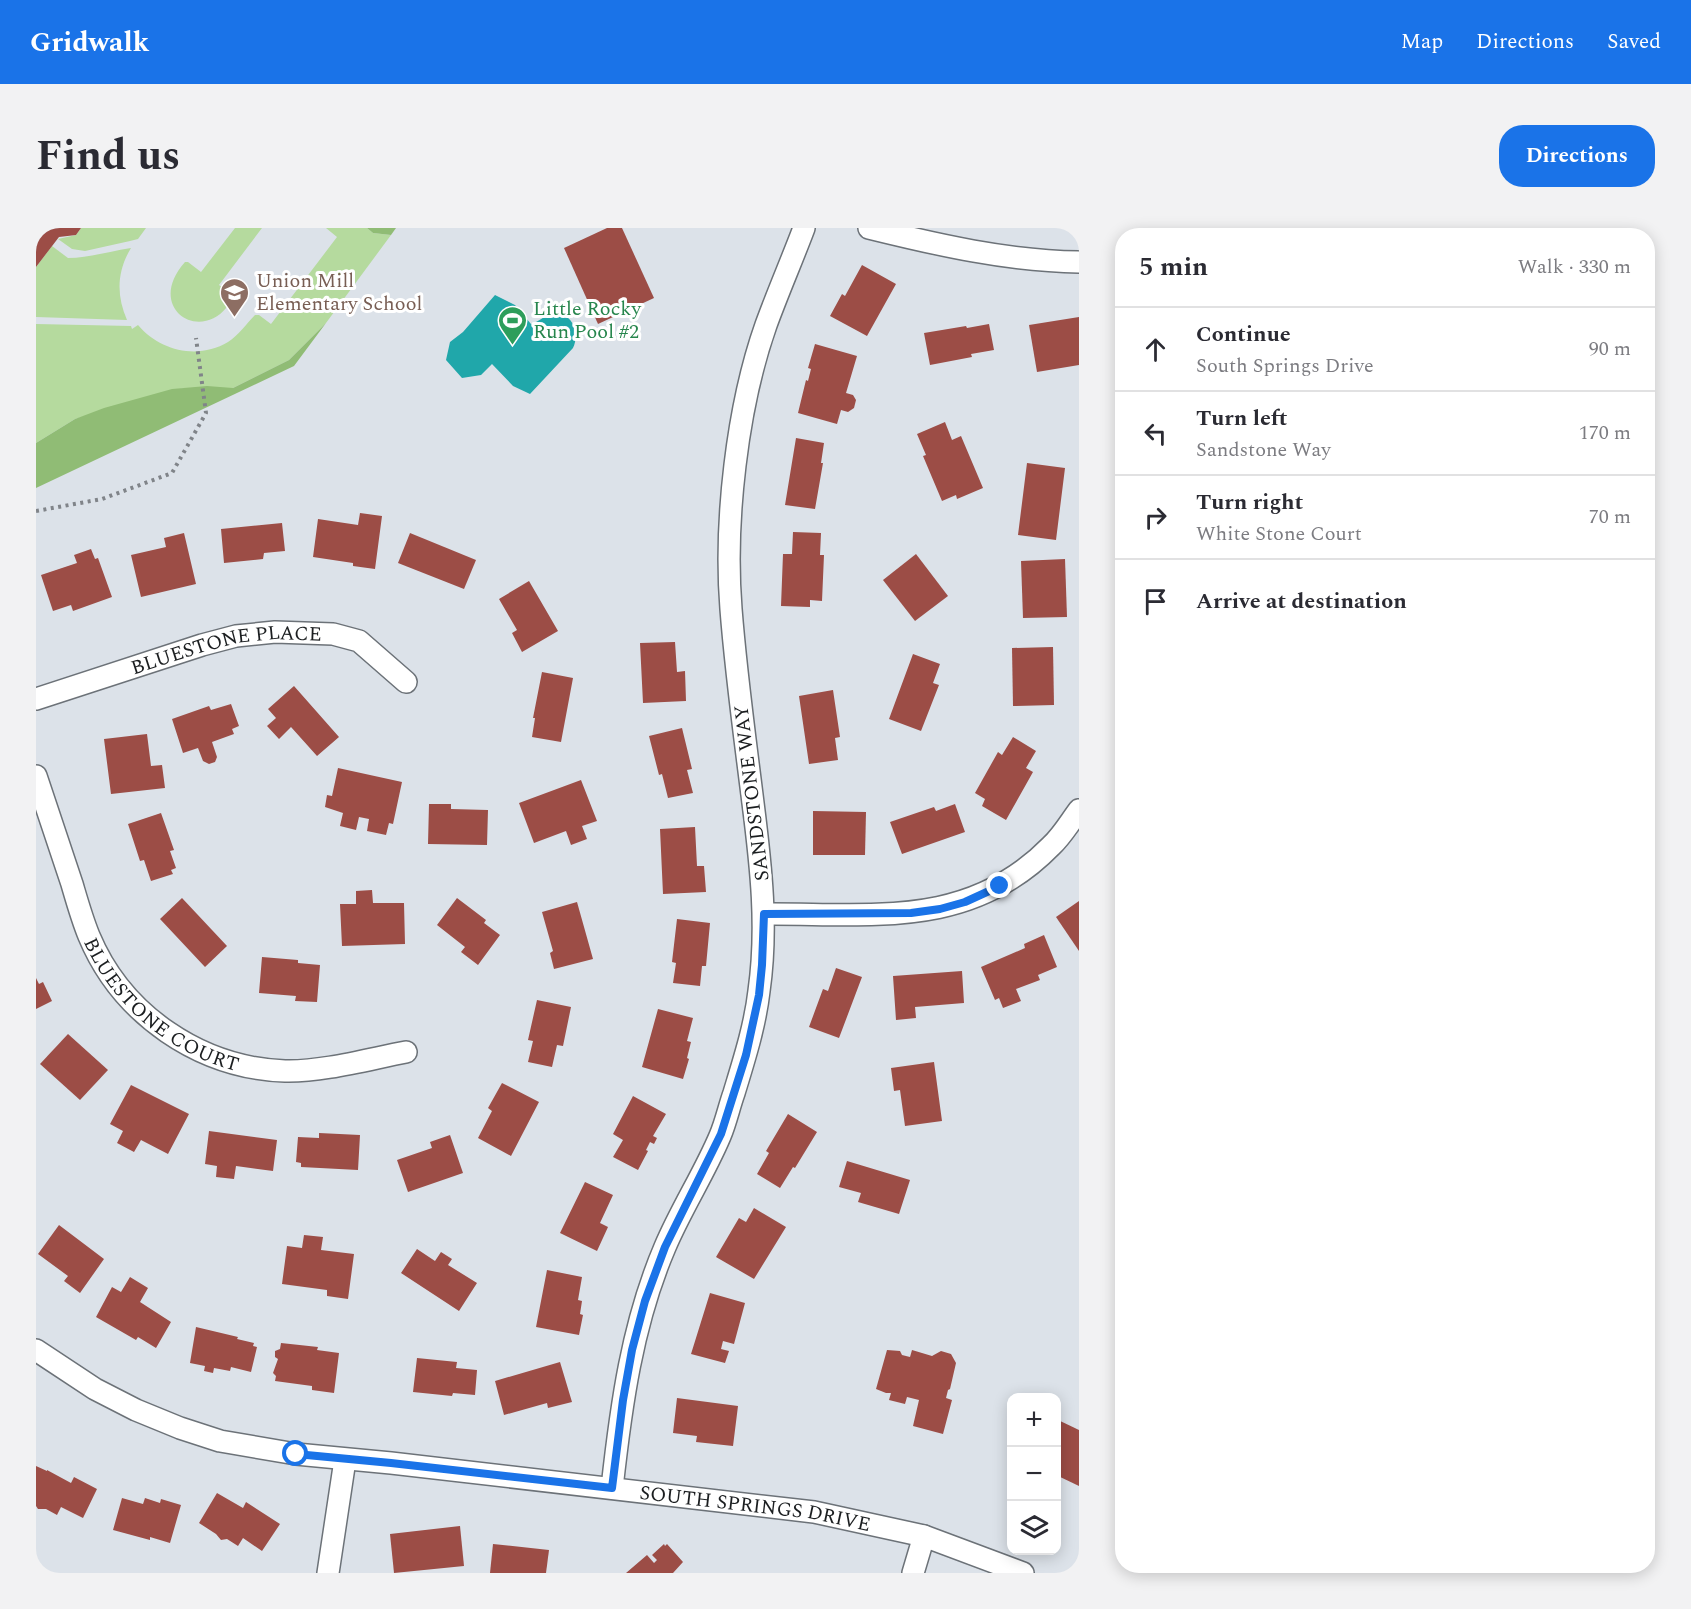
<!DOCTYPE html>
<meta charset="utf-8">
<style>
:root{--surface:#fff;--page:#f2f2f3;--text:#2b2b33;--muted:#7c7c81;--line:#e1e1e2;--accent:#1a73e8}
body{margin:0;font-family:Spectral,serif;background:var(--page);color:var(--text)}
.controls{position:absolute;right:18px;bottom:18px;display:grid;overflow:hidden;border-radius:12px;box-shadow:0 3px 15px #0003}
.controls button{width:54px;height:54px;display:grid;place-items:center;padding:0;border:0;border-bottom:2px solid var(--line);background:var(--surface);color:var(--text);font:30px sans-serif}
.stop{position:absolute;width:18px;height:18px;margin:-14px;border:4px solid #1a73e8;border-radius:50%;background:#fff}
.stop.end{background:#1a73e8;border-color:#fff;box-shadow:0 2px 6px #0008}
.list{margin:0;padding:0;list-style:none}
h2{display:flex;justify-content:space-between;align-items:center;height:78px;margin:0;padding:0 24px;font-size:26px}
h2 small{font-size:20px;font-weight:400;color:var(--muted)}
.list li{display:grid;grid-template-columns:39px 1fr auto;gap:18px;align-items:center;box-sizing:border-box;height:84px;padding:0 24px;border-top:2px solid var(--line)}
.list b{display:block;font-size:22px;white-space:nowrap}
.list p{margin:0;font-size:20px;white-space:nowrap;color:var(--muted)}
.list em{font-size:20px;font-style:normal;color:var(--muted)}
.icon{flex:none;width:33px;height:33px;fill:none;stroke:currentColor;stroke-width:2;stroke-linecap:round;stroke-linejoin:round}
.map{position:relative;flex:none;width:1043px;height:1345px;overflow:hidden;border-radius:24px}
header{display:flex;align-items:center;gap:36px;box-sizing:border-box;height:84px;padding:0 30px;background:var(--accent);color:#fff}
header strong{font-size:28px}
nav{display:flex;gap:33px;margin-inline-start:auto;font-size:21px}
.intro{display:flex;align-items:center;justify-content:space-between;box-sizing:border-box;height:144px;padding:0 36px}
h1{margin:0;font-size:42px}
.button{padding:15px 27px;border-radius:24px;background:var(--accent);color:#fff;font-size:21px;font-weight:700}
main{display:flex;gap:36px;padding:0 36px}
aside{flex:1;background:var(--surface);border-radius:24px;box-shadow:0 3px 15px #0003}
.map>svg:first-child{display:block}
.green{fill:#b5da9e}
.forest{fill:#90bc75}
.water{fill:#20a7aa}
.building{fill:#9c4d46}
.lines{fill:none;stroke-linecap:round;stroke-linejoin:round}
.minor-casing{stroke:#6c7278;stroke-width:24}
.path{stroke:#808489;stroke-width:4;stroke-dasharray:3 4.5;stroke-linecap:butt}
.minor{stroke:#fff;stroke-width:21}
.route{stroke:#1a73e8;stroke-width:8}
.labels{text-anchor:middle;stroke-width:6;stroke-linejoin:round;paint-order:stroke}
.education-label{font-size:20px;fill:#785e54;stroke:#fff;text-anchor:start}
.leisure-label{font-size:20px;fill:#27864d;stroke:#fff;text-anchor:start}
.street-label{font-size:20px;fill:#1b1e20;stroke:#fff}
</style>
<header>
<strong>Gridwalk</strong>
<nav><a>Map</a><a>Directions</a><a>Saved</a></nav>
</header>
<div class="intro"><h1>Find us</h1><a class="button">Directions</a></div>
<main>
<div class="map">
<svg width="1043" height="1345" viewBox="0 0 1043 1345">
<rect width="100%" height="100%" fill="#dce2e9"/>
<!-- green -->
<g class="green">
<path d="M45,0H110L102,11L94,13L49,23L36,21L22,11L40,7Z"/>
<path d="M199,0H226L183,57L195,66C196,72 194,74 191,79C162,115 109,79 149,34H152L165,44Z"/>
<path d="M290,0H331L337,5L355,7L290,95L253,132L197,160H148L39,191L0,215V96L95,98L96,101L102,97C124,123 162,132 192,114C203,107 210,96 219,87H223L235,96L301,9Z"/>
<path d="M16,18L32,30C53,30 74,23 95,20C81,43 80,67 91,92L0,89V39Z"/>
</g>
<!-- forest -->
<g class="forest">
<path d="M331,0H360L355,7L337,5Z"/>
<path d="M290,95L258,138L0,260V215L39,191L68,180L136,161L171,158L197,160L253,132Z"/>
</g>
<!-- water -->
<path class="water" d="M459,67L479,77L495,96C503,94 508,87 517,86C537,84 544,105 537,120L494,166L477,158L456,136L445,147L426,150L410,132L414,114L427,104Z"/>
<!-- building -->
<g class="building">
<path d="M0,0H45L40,7L23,9L0,39Z"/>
<path d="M571,0H586L618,70L562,96L528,20Z"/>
<path d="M826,37L860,56L831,108L794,88L806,66L809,68Z"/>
<path d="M1043,89V137L1001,144L993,97Z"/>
<path d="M953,96L958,122L935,126L936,129L894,137L888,105L930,98L931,100Z"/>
<path d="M779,116L821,128L810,165L817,167L820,172L818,180L812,184L805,182L801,196L762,185L770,152L772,153L775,141L772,140Z"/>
<path d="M909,194L916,212L925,208L947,260L921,271L920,267L906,273L887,228L890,227L881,206Z"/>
<path d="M760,210L788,215L785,235H787L779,281L749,277Z"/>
<path d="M991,235L1029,240L1020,312L982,307Z"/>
<path d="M324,285L346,288L339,341L317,338V335L277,329L282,291L322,297Z"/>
<path d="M246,295L249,323L228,325L227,331L188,335L185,301Z"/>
<path d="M757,304L785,305L784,327H788L786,373L774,372V379L745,378L747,326H756Z"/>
<path d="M148,305L160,356L105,369L95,327L130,319L128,310Z"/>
<path d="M374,305L440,332L428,361L362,335Z"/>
<path d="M55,321L59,331L62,330L76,369L37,383L35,377L17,383L5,347L41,335L38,327Z"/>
<path d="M880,326L912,368L879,393L847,352Z"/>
<path d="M1029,331L1031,389L987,390L985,333Z"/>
<path d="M493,353L522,403L486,424L476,405L481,402L463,371Z"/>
<path d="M639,414L641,444L649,443L650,473L607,475L604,415Z"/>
<path d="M1017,419L1018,477L977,478L976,420Z"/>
<path d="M877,426L904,436L897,455L903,457L885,503L853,491Z"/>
<path d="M506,444L537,450L525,514L496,509L499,490H497Z"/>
<path d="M258,458L303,509L281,528L255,499L243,511L231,498L240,490L232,481Z"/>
<path d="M797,462L804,509L799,510L802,532L773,536L763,468Z"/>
<path d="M195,476L203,498L196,501L198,506L176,514L181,529L179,534L173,536L167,533L162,520L147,525L136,491L173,478L175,482Z"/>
<path d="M646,500L656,541L651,542L657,565L632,570L626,546L623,547L613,508Z"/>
<path d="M111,506L115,538L126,537L129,560L75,566L68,511Z"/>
<path d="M977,509L1000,523L990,540L997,544L970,592L946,578L949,571L939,565L962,524L966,527Z"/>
<path d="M302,540L366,554L357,596L353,595L350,607L331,603L333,591L323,589L320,602L304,598L307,585L289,579L291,567L296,568Z"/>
<path d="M545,552L561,593L546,598L551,611L535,617L530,603L498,615L483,575Z"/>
<path d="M393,576H415V581L452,582L451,617L392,616Z"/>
<path d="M919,576L929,604L866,626L854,594L898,579L900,583Z"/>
<path d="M777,583L830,584L829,627H777Z"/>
<path d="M125,585L138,622L134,623L140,640L135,642L137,646L115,653L108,632L104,633L92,596Z"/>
<path d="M659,599L661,638H668L670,664L627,666L624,601Z"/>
<path d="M336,662L337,675H368L369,716L306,718L304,676H320V663Z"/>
<path d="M146,670L191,718L169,739L124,691Z"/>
<path d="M421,670L450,692L448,695L464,707L442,737L425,724L429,719L401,697Z"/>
<path d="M1043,673V723L1020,689Z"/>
<path d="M541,674L557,731L518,741L514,725L517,723L506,684Z"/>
<path d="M641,691L674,695L670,738H666L664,758L637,755L640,735L636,734Z"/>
<path d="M1008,707L1021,739L1002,747L1004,752L980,761L985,773L967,780L963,770L959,772L945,739L989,720L988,716Z"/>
<path d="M226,729L262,732V735L284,737L281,774L259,773L260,768L223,765Z"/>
<path d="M800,740L826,749L803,810L773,799L787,761L792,763Z"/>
<path d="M926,743L928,775L879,779L880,790L860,792L857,748Z"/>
<path d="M0,750L3,756L7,754L16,773L0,781Z"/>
<path d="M501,772L535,779L527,818L521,817L516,839L492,834L497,813L492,812Z"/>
<path d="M622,781L657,790L651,813L655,814L651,830L653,831L647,851L606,839Z"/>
<path d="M32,806L72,842L44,872L4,836Z"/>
<path d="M898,834L906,893L869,898L864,862L858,863L855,840Z"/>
<path d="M466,855L503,874L475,928L442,910L456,883L452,880Z"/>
<path d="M95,857L153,886L132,926L105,912L98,924L81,915L87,903L74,896Z"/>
<path d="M597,868L630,886L617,908L621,910L618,916L614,914L610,922L612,923L602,942L577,929L587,912L577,906Z"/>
<path d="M752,886L781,904L759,940L757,939L744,960L721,946L733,925L730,923Z"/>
<path d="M173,903L241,912L237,943L200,938L198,951L180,949L181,938L169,936Z"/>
<path d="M283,905L324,907L322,942L265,939V935L260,934L262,909L283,910Z"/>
<path d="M414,907L427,945L372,964L361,932L396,920L394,914Z"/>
<path d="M811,933L874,952L863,986L822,974L825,965L803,959Z"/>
<path d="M549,954L577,967L564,995L572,999L561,1023L524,1005Z"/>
<path d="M718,980L750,999L718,1051L680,1029L703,990L710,994Z"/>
<path d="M23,997L68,1031L44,1065L28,1053L32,1048L2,1026Z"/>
<path d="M268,1007L287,1009L285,1022L318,1026L312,1071L291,1068V1062L246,1056L251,1018L266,1020Z"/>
<path d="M381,1021L399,1033L405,1024L416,1031L412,1037L441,1055L423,1083L365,1045Z"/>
<path d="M511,1042L546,1049L542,1072L546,1073L544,1086L547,1087L543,1107L500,1099Z"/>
<path d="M94,1049L112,1060L104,1074L135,1094L120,1120L102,1109L100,1112L60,1089L76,1059L85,1064Z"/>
<path d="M674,1065L709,1075L698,1116L687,1113L685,1121L693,1123L689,1135L655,1126Z"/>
<path d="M160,1099L202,1109L201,1111L218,1115L217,1118L221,1119L215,1144L195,1139L194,1143L178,1140L177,1145L168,1143L169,1138L154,1135Z"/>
<path d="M245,1115L282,1119L281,1122L303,1125L298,1165L276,1162V1158L239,1153L240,1148L237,1145L242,1131L239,1129V1123L244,1121Z"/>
<path d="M851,1122L864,1123L866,1127L874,1129L876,1122L896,1128L905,1123L915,1126L920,1135L914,1161L912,1162L910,1170L916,1172L907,1206L877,1198L883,1172L871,1169L869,1176L853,1172L855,1165H850L840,1161Z"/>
<path d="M381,1130L421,1134L420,1140L441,1142L439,1167L417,1165L416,1168L377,1164Z"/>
<path d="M524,1134L536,1174L512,1180L511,1175L468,1187L459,1153Z"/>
<path d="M641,1170L702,1178L697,1218L660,1214L661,1208L637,1205Z"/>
<path d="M1020,1191L1043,1202V1258L1020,1247Z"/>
<path d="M0,1238L11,1243V1242L35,1255L38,1249L61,1261L47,1290L25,1279L21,1287L10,1281H2L0,1278Z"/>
<path d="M181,1265L207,1280L210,1274L244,1296L226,1323L207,1310L202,1318L191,1311L185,1312L180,1306L163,1295Z"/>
<path d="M86,1270L107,1276L109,1270L124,1275L125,1271L145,1277L134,1315L114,1309V1312L77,1302Z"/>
<path d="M424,1298L428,1338L358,1345L354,1306Z"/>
<path d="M457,1316L513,1322L510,1345H454Z"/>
<path d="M628,1316L629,1318L631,1316L647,1334L637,1345H590L611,1327L618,1335L621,1332L616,1327Z"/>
</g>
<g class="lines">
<defs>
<g id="minor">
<path d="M833,0C902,17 972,33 1043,34"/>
<path id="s1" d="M0,471L166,417L200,408L239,404L297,406L323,413L370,454"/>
<path id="s2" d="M0,548C12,584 24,620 36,656C41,673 46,691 53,708C86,787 164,840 249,843C286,844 333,831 370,824"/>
<path d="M728,686C835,685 933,702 1015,618C1026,608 1034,594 1043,582"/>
<path id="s3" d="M0,1122L59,1161L100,1182L144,1200L184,1213L260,1226L355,1235L778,1284L888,1308L987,1345"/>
<path d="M576,1260C585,1178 596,1096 629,1019C645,981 668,946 684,908C690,894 693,879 698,865C708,832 719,798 723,763C732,700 725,638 717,575C709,510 700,446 695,381C688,294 701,179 730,97C742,64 756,32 768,0"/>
<path d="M292,1345L309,1232"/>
<path d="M877,1345L888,1308"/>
</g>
</defs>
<!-- minor casing -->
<use href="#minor" class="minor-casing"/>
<!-- path -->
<path class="path" d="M0,283L66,271L136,245L170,185L160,110"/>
<!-- minor -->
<use href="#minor" class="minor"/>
</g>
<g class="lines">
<!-- route -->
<path class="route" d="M260,1226L355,1235L576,1260L587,1172L596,1122L609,1073L629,1019L685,906L710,827L723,767L726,737L728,686L875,685L904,681L929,674L964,658"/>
</g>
<!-- icons -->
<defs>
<symbol id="school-pin" viewBox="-11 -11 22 30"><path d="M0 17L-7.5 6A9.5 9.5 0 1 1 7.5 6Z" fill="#8d6e63" stroke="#fff"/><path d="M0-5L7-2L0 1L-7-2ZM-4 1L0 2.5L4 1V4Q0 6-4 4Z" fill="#fff"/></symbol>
<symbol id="stadium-pin" viewBox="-11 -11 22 30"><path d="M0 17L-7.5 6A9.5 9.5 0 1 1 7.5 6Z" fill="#2e9e5b" stroke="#fff"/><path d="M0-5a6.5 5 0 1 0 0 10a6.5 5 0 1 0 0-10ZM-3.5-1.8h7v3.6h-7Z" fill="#fff"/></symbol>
</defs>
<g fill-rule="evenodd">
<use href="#school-pin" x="182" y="48" width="33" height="45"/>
<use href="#stadium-pin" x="460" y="76" width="33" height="45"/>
</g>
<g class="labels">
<!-- education labels -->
<g class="education-label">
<text x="220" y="59">Union Mill<tspan x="220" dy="23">Elementary School</tspan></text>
</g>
<!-- leisure labels -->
<g class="leisure-label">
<text x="497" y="87">Little Rocky<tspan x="497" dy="23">Run Pool #2</tspan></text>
</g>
<!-- street labels -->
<g class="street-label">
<text dy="7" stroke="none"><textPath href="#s1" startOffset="198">BLUESTONE PLACE</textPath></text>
<text transform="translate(715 565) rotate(-97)" y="7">SANDSTONE WAY</text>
<text dy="7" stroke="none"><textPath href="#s2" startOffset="272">BLUESTONE COURT</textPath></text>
<text dy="7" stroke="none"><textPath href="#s3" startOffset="746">SOUTH SPRINGS DRIVE</textPath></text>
</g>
</g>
</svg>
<div class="controls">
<button>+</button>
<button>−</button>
<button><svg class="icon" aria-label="layers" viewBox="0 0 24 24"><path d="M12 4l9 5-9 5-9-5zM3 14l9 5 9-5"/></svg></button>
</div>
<div class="stop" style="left:260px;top:1226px"></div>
<div class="stop end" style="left:964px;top:658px"></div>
</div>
<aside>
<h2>5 min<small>Walk · 330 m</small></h2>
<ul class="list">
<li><svg class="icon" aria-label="ahead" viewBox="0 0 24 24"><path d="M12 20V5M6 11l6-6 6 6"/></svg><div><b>Continue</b><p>South Springs Drive</p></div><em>90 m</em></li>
<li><svg class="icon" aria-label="left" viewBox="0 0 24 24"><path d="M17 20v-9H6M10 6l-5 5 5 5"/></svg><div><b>Turn left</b><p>Sandstone Way</p></div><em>170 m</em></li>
<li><svg class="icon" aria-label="right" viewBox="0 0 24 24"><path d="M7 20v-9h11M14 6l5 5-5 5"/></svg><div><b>Turn right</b><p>White Stone Court</p></div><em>70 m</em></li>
<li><svg class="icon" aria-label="arrive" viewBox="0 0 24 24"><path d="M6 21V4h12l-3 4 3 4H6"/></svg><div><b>Arrive at destination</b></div></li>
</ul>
</aside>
</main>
